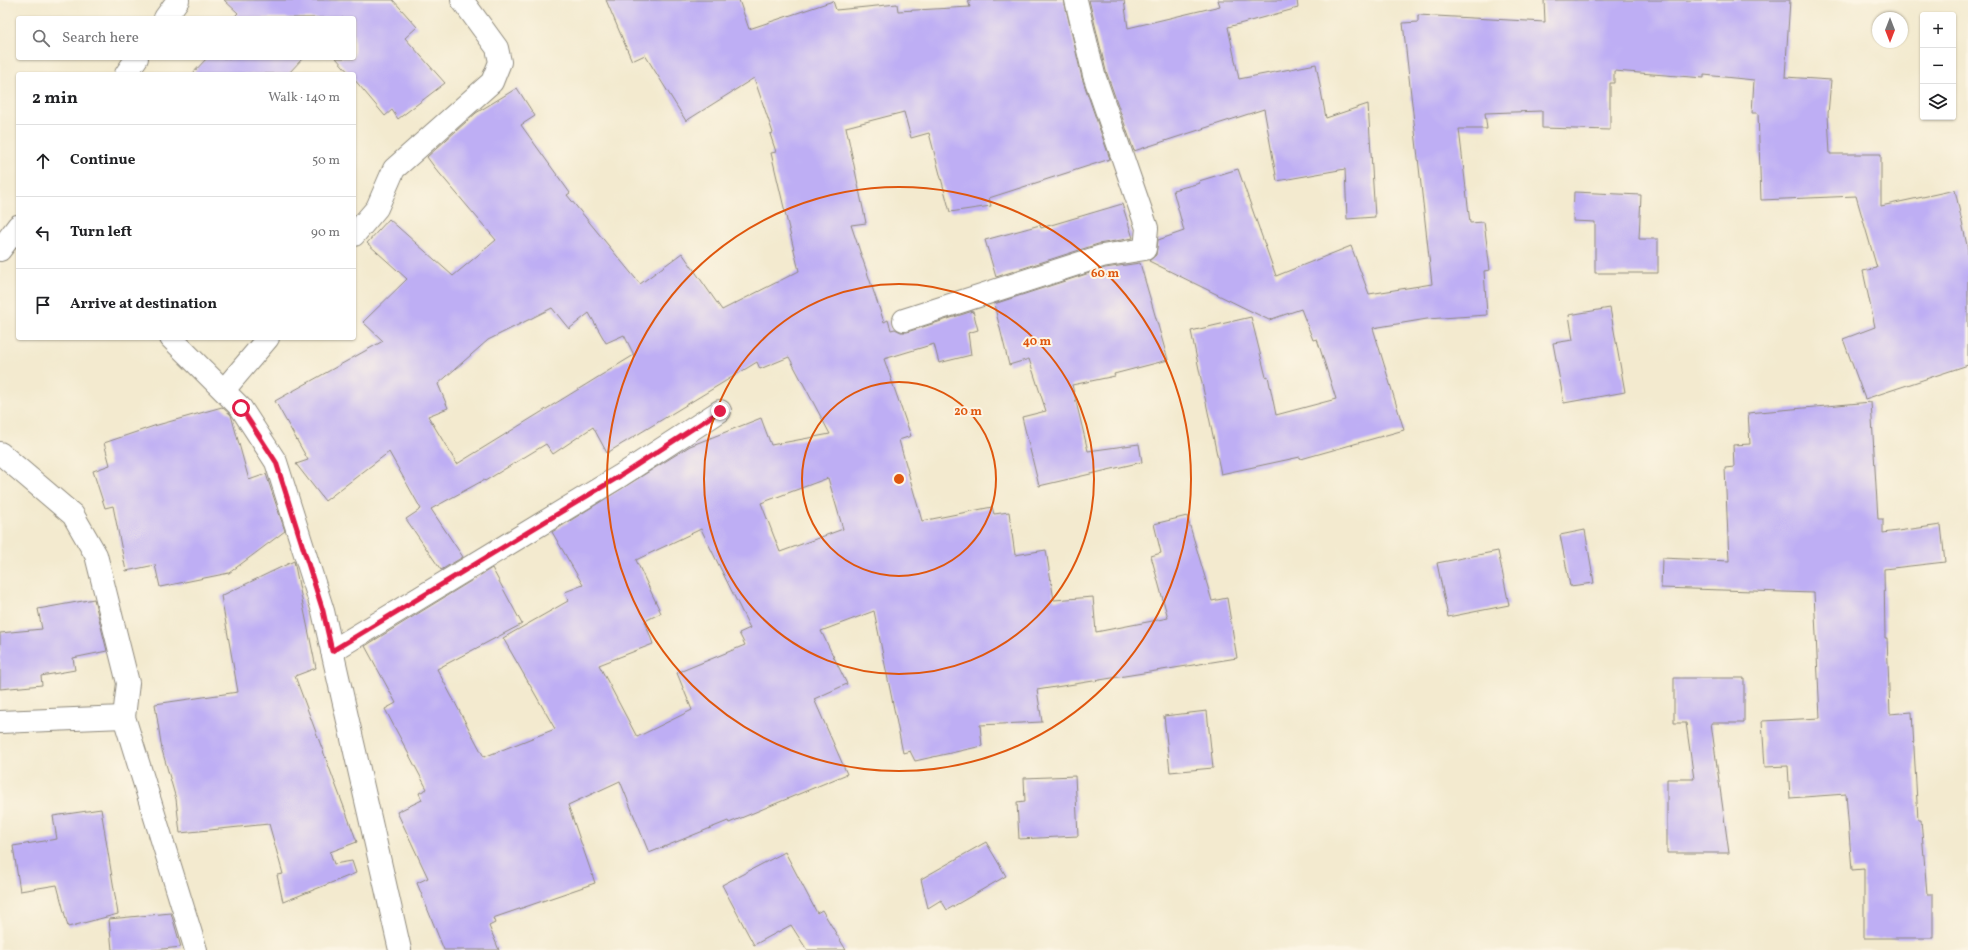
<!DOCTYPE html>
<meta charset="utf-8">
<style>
:root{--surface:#fff;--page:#f6f6f6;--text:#202124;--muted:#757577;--line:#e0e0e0}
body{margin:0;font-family:Vollkorn,serif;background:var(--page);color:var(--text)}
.controls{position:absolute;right:12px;top:12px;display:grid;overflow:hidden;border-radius:4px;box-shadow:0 1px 3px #0004}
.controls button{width:36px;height:36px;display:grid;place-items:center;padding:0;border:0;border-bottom:1px solid var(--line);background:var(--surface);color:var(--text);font:20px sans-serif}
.compass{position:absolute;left:1872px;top:12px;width:36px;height:36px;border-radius:50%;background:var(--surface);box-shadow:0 1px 3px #0004;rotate:180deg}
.stop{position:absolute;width:12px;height:12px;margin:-9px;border:3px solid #e11d48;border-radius:50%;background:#fff}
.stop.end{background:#e11d48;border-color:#fff;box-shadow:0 1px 4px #0008}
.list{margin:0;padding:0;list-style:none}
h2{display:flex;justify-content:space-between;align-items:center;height:52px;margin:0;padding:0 16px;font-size:17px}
h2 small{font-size:13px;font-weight:400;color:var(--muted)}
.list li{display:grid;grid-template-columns:26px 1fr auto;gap:12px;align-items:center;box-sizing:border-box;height:72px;padding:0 16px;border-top:1px solid var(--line)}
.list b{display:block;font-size:15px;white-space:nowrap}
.list em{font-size:13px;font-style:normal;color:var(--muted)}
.icon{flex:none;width:22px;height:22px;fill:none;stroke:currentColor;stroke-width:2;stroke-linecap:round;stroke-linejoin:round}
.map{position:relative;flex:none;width:1968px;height:950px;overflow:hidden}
.search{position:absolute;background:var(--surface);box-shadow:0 1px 3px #0004;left:16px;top:16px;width:340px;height:44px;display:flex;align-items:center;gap:10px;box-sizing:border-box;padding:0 14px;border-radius:4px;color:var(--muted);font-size:15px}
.panel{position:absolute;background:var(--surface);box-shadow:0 1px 3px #0004;left:16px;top:72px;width:340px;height:268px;border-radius:4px}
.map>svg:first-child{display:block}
.building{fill:#beaef4;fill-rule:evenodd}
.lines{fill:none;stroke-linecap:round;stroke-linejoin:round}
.street-casing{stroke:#8f8a7d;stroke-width:24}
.street{stroke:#fff;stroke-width:22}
.route{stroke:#e11d48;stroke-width:5}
.ring{fill:none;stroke:#df570e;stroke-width:2}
.centre{fill:#df570e;stroke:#fcf5e5;stroke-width:2}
.ring-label{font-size:12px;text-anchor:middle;font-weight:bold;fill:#df570e;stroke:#fcf5e5;stroke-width:4;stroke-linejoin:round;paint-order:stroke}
</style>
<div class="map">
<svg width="1968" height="950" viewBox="0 0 1968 950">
<rect width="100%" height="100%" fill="#fcf5e5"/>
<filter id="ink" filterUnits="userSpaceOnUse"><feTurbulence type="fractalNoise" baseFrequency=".025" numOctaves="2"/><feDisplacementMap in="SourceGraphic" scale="8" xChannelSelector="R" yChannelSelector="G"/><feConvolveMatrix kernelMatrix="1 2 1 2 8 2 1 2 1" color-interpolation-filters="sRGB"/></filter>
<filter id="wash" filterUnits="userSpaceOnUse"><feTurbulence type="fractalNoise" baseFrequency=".012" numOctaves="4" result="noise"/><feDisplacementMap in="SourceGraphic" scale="16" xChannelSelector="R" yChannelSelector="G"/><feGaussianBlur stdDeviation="0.9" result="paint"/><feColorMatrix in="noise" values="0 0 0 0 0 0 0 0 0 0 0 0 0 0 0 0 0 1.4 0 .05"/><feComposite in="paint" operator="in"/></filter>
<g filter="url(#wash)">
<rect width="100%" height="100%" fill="#f3eacf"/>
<g id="blocks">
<!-- building -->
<g class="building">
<path d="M224,0H393L417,27L405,38L445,83L398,119L392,110L385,116L354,79V74H350L336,58H354V18H233L238,13Z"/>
<path d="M606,0H739L749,29L833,1L836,10L897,4L898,11L970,7L968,0H1064L1082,78L1110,159L989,198L991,206L950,212L929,133L911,138L904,112L846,127L866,223L851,225L884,322L888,320L891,330L895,329L901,332H907L973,311L978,330L968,333L971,355L939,363L934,344L884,359L911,436L899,440L922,521L992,507L994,514L1009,512L1015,555L1046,550L1054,600L1093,597L1096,632L1168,618L1151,556L1161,553L1154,524L1187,516L1212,601L1227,598L1237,658L1037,690L1042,722L980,725L982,746L915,761L910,751L903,753L874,611L821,631L847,684L814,699L847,774L729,823L728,821L649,853L620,781L568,805L595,883L493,918L495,923L489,926L499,950H444L417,883L428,878L397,812L422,800L419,793L427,789L385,709L396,703L365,646L492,568L522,624L437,669L484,757L555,729L503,638L568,601L565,592L583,585L552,532L690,446L761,418L771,445L830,434L789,357L760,369L757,362L607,453L593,427L553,454L546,444L485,481L484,480L431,509L463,557L441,570L406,519L421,509L389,452L325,501L296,464L308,460L275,401L383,341L363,322L407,279L367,243L389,219L453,276L496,240L435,168L427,157L476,113L517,88L535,116L521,125L570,193L567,195L640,284L682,253L722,310L799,271L771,153L776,152L770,134L773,133L754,78L686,121L645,55L632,61ZM552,308L569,329L589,313L606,343L624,335L634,355L457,464L428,416L448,408L438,384L488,340ZM828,478L843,529L780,552L761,503ZM701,529L750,628L739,633L745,645L677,673L692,710L637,737L599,665L653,644L645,621L661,613L636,560Z"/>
<path d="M1089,0H1124L1128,28L1220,6L1218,0H1297L1298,8L1228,27L1239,79L1316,64L1326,118L1368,104L1375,217L1347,219L1345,169L1277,181L1264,109L1134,151L1106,71Z"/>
<path d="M1544,0H1790L1785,77L1831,80L1828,114L1830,154H1881V206L1955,190L1968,250V365L1865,399L1843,339L1875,327L1863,271L1877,268L1856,196L1761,200L1758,113H1752L1754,80L1704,75V78L1614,71V83H1610V130L1542,128V111L1485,113L1487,129H1459L1470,223L1484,222L1490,270L1484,271L1487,315L1427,319L1373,328L1404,430L1301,459L1300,457L1221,474L1191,331L1251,317L1266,377L1268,376L1276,415L1336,399L1317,339L1313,340L1301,309L1269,320L1149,261L1156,255L1158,240L1184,231L1173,190L1200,183L1199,181L1238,169L1276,276L1351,246L1369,294L1432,284L1403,23L1418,22V15L1545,22Z"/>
<path d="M207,58H303L288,74H192Z"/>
<path d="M1574,192L1641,195L1639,239H1658V273H1595V222L1573,221Z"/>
<path d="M1122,204L1133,238L1098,244L996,277L985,240L1040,225L1041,228Z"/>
<path d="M1140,263L1168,360L1114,374L1115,376L1072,385L1088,451L1139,444L1142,462L1039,486L1022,417L1046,411L1029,359L1009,365L994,304L1105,268Z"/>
<path d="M1610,308L1625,392L1564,403L1553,343L1573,340L1569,315Z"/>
<path d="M1871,402L1878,519H1883V533L1941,525L1945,562L1884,569L1885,638H1887L1890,714L1912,712L1918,820H1921L1927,894H1933V938H1864V869L1852,870L1846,794L1790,798L1788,766L1765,767L1762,721L1820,718L1814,593L1661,588L1662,558L1729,561L1725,468L1734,467L1733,445L1750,444L1748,413Z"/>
<path d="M222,407L231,415L249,480L266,474L285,531L229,573L160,587L155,565L126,571L113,506L105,508L93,471L110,465L104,443L154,426Z"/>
<path d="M1585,530L1594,583L1570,586L1560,535Z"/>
<path d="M1498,551L1509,605L1448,617L1437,563Z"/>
<path d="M294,561L316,668L295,676L357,842L330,852L334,864L352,861L356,873L283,902L277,875L283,874L269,824L180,833L176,799L162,750L155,704L238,692L221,596Z"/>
<path d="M94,599L107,651L73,658L75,670L41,676L42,685L0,689V633L42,629L38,609Z"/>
<path d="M1674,678H1744V723H1711L1729,853H1667V779H1694L1686,723H1674Z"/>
<path d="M1207,711L1213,768L1170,772L1164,716Z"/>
<path d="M1075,776L1078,836L1019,839L1017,802L1025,801L1024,778Z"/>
<path d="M101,809L118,914L68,927L57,885L20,891L13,846L57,839L53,816Z"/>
<path d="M986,842L1006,876L947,910L941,900L928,908L921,879Z"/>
<path d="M785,852L817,913L822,910L846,950H807L791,925L754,945L722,885Z"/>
<path d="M171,913L181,947L154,950H112L109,919Z"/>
</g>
</g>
</g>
<g filter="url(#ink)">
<use href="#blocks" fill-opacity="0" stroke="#8f8a7d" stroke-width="1"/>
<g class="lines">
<defs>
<g id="street">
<path d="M165,18L178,0"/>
<path d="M126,74L137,58"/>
<path d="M354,235L377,208L394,169L492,82L500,62L497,48L462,0"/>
<path d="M0,250L18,226"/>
<path d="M904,320L1102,256L1145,249L1147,228L1094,75L1076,0"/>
<path d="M171,338L241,408L276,462L323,611L400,950"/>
<path d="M224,390L268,338"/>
<path d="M0,453L73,515L96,555L128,683L124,717L196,950"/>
<path d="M332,651L620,476L720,411"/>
<path d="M0,722L124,717"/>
</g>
</defs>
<!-- street casing -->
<use href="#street" class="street-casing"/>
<!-- street -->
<use href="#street" class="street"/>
</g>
</g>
<g class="lines" filter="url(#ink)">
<!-- route -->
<path class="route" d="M241,408L276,462L323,611L332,651L620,476L720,411"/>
</g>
<!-- distance rings -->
<g class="ring">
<circle cx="899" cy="479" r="97"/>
<circle cx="899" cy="479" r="195"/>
<circle cx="899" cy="479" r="292"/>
</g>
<circle cx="899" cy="479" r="6" class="centre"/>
<g class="ring-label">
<text x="1105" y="277">60 m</text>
<text x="1037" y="345">40 m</text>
<text x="968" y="415">20 m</text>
</g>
</svg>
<div class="controls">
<button>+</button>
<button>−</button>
<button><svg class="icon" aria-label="layers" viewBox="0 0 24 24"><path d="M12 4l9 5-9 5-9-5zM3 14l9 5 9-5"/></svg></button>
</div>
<svg class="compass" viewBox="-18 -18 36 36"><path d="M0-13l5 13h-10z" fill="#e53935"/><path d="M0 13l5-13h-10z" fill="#757577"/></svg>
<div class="stop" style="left:241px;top:408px"></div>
<div class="stop end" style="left:720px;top:411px"></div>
<div class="search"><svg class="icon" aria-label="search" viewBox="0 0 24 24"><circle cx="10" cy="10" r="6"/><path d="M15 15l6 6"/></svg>Search here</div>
<section class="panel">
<h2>2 min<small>Walk · 140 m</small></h2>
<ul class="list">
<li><svg class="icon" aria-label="ahead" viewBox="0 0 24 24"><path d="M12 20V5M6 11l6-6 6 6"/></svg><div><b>Continue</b></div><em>50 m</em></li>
<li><svg class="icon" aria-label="left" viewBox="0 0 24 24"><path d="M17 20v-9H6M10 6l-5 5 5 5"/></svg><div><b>Turn left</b></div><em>90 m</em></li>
<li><svg class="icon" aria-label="arrive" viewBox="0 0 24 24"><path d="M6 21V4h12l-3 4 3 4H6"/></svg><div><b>Arrive at destination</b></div></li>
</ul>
</section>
</div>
